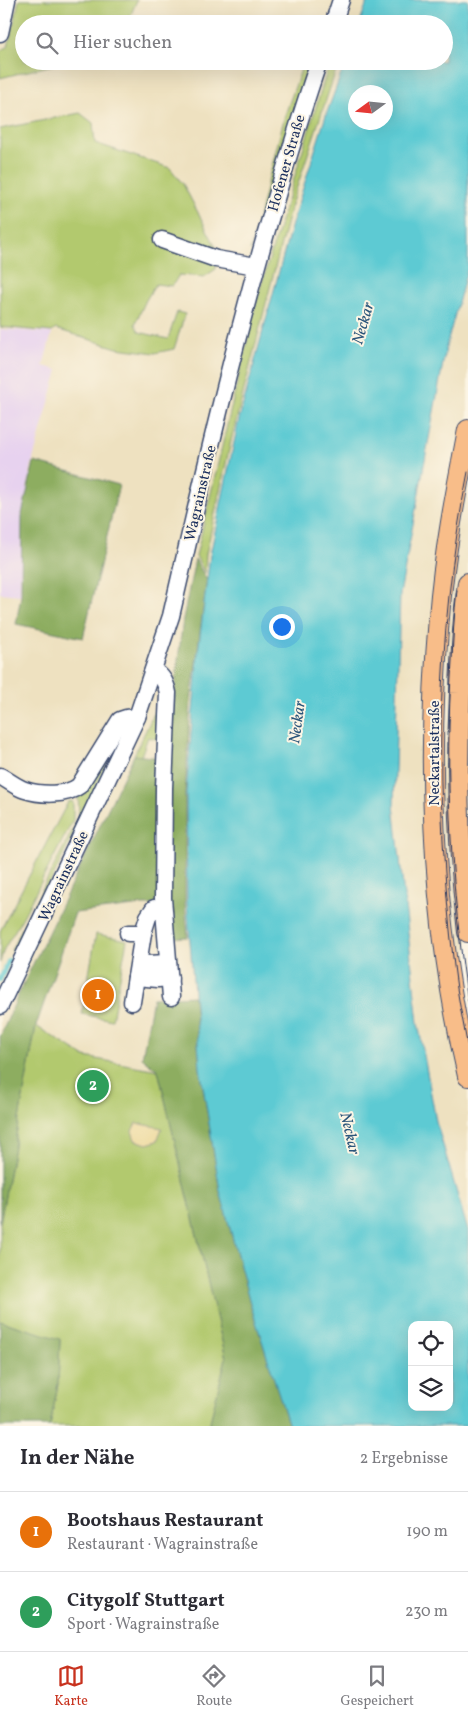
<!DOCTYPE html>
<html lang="de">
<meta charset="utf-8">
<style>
:root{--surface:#fff;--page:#f2f2f3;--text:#2b2b33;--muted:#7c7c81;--line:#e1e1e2;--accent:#c8321e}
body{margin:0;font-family:Vollkorn,serif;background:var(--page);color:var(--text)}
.controls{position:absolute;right:15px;bottom:15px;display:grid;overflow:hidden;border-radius:10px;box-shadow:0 5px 20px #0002}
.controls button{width:45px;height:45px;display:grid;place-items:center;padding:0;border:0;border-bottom:1px solid var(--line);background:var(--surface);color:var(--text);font:25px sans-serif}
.compass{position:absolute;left:348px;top:85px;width:45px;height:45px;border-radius:50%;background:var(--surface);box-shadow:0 5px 20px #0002;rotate:255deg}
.you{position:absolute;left:281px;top:626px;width:18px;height:18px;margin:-12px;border:4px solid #fff;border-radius:50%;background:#1a73e8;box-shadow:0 0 0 8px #1a73e833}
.badge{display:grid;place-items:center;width:32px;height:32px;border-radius:50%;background:var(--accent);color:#fff;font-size:16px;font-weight:700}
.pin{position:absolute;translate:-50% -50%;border:2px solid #fff;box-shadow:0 1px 5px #0006}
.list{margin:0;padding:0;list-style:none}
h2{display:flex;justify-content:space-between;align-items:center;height:65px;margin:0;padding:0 20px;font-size:21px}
h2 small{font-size:16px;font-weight:400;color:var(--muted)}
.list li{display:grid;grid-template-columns:32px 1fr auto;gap:15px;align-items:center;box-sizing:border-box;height:80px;padding:0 20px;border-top:1px solid var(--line)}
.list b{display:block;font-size:19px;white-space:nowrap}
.list p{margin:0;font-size:16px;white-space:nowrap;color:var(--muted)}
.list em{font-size:16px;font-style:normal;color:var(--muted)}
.icon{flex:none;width:28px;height:28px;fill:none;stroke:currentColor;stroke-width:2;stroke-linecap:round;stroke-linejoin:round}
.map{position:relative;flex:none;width:468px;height:1426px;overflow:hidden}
.search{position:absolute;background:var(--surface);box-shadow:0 5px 20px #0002;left:15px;right:15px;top:15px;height:55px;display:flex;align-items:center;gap:12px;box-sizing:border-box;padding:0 18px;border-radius:28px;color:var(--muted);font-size:19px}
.sheet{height:225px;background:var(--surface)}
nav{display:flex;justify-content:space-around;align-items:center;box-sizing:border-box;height:70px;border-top:1px solid var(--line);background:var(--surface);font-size:14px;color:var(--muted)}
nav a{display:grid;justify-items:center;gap:2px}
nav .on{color:var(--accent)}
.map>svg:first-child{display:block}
.built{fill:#e7d2ef}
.green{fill:#b2c96e;stroke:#667c66}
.forest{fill:#8dad61;stroke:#546e60}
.sand{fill:#eeda9e;stroke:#84847e}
.water{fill:#5dcad3;stroke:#3c7c98;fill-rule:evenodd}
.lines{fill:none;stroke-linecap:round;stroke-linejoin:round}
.stream{stroke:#5dcad3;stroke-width:4.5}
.minor-casing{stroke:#3b4a6d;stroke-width:19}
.major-casing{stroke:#3b4a6d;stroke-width:22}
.minor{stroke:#fff;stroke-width:16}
.major{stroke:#f8bd89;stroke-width:20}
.tram{stroke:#1b2f5e;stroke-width:1}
.labels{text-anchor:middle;stroke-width:4;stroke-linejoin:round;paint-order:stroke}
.street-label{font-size:15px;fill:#1b2f5e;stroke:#fcf5e5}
.water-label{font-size:16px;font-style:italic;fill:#2c567b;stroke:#fcf5e5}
</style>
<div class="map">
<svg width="468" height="1426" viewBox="0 0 468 1426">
<rect width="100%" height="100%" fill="#fcf5e5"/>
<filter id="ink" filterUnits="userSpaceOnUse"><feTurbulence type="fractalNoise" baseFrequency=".02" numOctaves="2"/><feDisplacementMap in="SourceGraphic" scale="10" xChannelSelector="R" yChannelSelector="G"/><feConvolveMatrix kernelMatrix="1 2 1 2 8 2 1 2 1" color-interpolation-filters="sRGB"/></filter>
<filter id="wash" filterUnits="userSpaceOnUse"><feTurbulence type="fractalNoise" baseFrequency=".0096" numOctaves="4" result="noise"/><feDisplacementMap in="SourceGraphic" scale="20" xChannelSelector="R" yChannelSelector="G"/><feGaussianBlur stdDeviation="1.12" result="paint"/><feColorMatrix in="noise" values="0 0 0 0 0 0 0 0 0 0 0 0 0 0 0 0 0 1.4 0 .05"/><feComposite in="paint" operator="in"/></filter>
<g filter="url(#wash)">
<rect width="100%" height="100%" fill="#eee1c0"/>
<!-- built -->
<path class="built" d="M0,329L52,333L43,366L58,370L33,459L22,514L20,595L0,593Z"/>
<!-- green -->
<g class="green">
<path d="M19,0H137L127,24H24V61H69L0,78V50L8,47Z"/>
<path d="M304,61H311L250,251L285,115Z"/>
<path d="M330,61H339L291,205L231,441L206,554L205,573L196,556L257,299Z"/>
<path d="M80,113L93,123L95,143L170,168L183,184L216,247V269L204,277L179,275L172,286L156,284L146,300L135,324L139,332L168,339L177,312L185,314L174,349L155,353L117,348L56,329L52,332L0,327V129Z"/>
<path d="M158,705L160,711V740L148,737L141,756L134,755Z"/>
<path d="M123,730L17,953L11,950L77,821L79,814L78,797L85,790Z"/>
<path d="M71,801L73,802V820L23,917L4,949L0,963V931L68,802Z"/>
<path d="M96,934L127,940L112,1020L82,1014Z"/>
<path d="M36,1026L85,1057L158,1070L226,1358L209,1426H50L58,1384L60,1340L0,1321V1223Z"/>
</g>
<!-- forest -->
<g class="forest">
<path d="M34,462L119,485L83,638L16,624L21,596L22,514Z"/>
<path d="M195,559L207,580L191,701L185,793V904L188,937L171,938L168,905H143L75,913L36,1026L0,1223V1037L19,993L134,755L170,759L175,685L183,619Z"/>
<path d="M194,996L200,1068L220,1191L250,1303L289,1426H209L226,1358L158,1070L142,1058L153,998Z"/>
<path d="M0,1321L60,1339L58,1384L50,1426H0Z"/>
</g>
<!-- sand -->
<path class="sand" d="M136,1123L162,1128L157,1141L147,1144L135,1140L132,1131Z"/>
<!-- water -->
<path class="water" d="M368,0H468V267L446,347L400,594L394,805L418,1023L436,1121L468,1231V1426H289L250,1303L220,1191L200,1068L187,904L186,793L198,652L210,555L239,419L293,220L326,115L346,61H444V24H359ZM356,92H386V122H356ZM412,1325H449V1407H412Z"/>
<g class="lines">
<!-- stream -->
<path class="stream" d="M0,980L9,960"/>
</g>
</g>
<g filter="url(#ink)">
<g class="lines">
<defs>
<g id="minor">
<path d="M333,24L341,0"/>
<path d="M0,33L7,0"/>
<path d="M162,240L216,259L256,266"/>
<path d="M153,671C163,675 166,684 168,693L164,788L163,898L171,997"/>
<path d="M0,776C8,780 16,787 25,790C40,795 66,796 79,786L120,720L126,718L137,717"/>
<path d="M128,933H143L148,917L154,908"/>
<path d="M139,963L147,964L168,963"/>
<path d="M136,977L158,979L170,978"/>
<path d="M132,1002L143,933"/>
<path d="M0,1006L137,717L171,616C203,477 235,338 275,202C289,154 303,108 319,61"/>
</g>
<g id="major">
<path d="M468,430C456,492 444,554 439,617C426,770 433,926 468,1076"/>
<path d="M468,583C463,619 461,656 460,693C456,773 458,853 468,932"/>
</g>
</defs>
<!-- minor casing -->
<use href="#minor" class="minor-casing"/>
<!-- major casing -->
<use href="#major" class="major-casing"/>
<!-- minor -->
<use href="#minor" class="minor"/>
<!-- major -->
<use href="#major" class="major"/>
<!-- tram -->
<g class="tram">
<path d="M468,472C435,635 434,801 454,966C457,994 463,1021 468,1048"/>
<path d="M457,590C454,613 453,637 452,661C444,775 451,888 468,1001"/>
</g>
</g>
</g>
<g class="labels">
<!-- street labels -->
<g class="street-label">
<text transform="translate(286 163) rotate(-74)" y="5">Hofener Straße</text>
<text transform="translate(200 493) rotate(-77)" y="5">Wagrainstraße</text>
<text transform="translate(434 753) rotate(-90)" y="5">Neckartalstraße</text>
<text transform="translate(63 876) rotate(-65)" y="5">Wagrainstraße</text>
</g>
<!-- water labels -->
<g class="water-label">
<text transform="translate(362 323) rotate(-74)" y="6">Neckar</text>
<text transform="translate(296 722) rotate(-82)" y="6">Neckar</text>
<text transform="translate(351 1133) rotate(77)" y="6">Neckar</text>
</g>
</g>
</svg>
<div class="controls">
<button><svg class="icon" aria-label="locate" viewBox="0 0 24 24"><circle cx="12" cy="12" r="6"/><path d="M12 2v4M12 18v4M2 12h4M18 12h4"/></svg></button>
<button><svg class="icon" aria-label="layers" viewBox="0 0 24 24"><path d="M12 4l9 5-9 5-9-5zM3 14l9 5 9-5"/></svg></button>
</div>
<svg class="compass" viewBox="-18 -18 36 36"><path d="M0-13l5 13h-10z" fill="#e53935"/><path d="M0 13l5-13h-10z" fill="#7c7c81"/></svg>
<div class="you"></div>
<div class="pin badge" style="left:98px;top:995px;background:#e8710a">1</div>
<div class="pin badge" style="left:93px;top:1086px;background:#2e9e5b">2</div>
<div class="search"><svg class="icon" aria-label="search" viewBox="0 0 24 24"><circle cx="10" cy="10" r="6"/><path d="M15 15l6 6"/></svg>Hier suchen</div>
</div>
<section class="sheet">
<h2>In der Nähe<small>2 Ergebnisse</small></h2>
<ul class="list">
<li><span class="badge" style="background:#e8710a">1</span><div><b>Bootshaus Restaurant</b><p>Restaurant · Wagrainstraße</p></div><em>190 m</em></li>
<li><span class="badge" style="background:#2e9e5b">2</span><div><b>Citygolf Stuttgart</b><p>Sport · Wagrainstraße</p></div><em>230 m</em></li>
</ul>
</section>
<nav>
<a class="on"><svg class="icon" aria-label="map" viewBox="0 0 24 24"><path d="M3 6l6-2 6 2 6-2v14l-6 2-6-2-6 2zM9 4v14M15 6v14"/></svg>Karte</a>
<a><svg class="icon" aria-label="directions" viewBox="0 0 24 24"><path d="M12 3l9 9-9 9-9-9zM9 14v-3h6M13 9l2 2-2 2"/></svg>Route</a>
<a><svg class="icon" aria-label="saved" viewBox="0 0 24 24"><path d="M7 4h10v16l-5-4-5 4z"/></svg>Gespeichert</a>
</nav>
